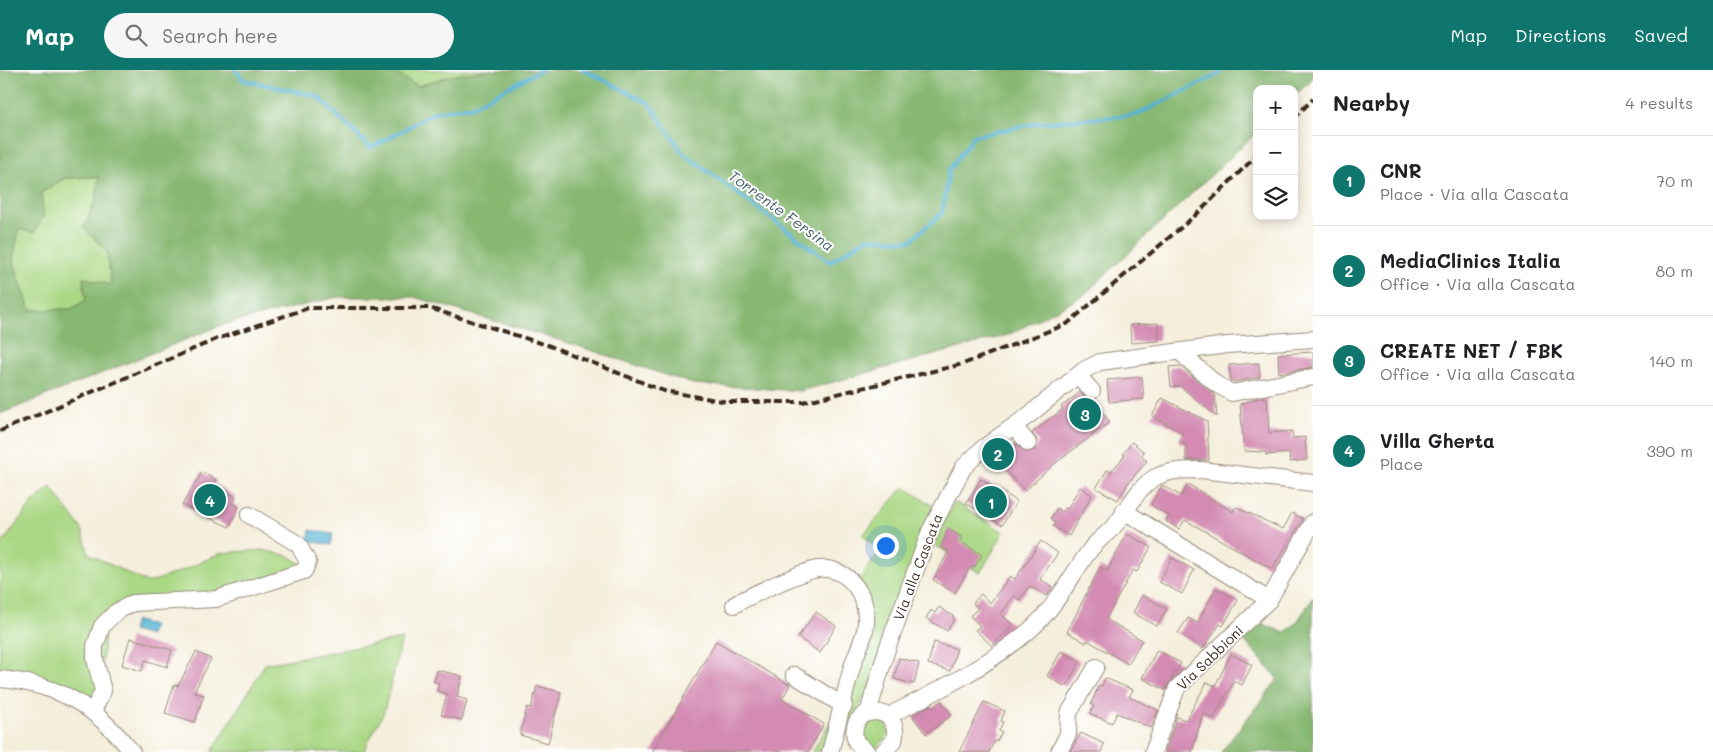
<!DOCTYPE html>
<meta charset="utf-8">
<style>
:root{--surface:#fff;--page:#f6f6f6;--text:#202124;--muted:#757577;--line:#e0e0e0;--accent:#0f766e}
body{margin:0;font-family:Mali,sans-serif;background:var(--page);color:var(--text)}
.controls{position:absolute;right:15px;top:15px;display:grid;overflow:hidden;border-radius:10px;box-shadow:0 2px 12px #0003}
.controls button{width:45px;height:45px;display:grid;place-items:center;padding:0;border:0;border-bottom:1px solid var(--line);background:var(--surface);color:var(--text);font:25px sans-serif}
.you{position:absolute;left:885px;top:475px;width:18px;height:18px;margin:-12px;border:4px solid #fff;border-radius:50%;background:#1a73e8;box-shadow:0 0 0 8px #1a73e833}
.badge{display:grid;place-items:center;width:32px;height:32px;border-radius:50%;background:var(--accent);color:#fff;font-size:16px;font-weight:700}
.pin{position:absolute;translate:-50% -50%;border:2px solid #fff;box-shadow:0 1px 5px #0006}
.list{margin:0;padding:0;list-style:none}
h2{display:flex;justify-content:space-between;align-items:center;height:65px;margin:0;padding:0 20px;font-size:21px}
h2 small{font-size:16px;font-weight:400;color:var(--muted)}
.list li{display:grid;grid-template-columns:32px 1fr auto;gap:15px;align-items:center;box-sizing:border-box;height:90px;padding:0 20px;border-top:1px solid var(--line)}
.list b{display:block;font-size:19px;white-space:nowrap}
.list p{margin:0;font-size:16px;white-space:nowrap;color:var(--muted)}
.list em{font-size:16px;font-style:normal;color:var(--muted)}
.icon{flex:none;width:28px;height:28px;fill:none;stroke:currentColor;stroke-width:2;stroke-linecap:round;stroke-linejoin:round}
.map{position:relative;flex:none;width:1313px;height:682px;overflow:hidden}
header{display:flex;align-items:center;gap:30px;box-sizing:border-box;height:70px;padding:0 25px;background:var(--accent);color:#fff}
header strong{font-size:24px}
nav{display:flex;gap:28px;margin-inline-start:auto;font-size:18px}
.search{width:350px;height:45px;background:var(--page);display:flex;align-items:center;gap:12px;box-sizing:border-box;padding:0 18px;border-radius:28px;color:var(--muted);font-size:19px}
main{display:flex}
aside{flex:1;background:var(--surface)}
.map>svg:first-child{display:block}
.green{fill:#aad885;stroke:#728152}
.forest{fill:#87b872;stroke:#617148;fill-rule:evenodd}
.water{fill:#52b1d1;stroke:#466e78}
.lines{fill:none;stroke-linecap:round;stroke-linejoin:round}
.stream{stroke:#52b1d1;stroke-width:4}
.building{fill:#d38bb2}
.minor-casing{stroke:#988c7c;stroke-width:18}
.minor{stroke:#fff;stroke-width:16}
.rail{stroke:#3b2a1e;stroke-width:4;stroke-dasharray:8 4;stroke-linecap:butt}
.labels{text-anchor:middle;stroke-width:4;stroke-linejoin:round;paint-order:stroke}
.street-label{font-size:14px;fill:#3b2a1e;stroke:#fff}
.water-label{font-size:15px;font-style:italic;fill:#446066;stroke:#fff}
</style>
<header>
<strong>Map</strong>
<div class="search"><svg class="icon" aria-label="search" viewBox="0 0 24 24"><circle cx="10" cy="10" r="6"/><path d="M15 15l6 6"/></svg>Search here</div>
<nav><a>Map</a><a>Directions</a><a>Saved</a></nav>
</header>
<main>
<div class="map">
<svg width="1313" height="682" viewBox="0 0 1313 682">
<rect width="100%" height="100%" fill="#fff"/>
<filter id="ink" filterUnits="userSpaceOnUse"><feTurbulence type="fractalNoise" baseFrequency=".02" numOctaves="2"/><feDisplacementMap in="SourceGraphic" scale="10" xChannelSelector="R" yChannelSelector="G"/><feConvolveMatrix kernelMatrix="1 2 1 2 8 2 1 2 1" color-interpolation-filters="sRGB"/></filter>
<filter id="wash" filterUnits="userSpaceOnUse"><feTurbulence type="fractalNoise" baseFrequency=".0096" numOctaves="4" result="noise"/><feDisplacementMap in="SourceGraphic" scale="20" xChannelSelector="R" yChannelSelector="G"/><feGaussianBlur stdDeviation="1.12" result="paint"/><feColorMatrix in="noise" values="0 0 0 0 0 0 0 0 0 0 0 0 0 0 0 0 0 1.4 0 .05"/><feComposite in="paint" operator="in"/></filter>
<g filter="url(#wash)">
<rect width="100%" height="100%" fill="#f4eedb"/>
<!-- green -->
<g class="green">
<path d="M390,0H492L449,6L418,16Z"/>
<path d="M99,107L96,129L84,158L107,182L111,215L83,208L86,230L71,239L30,240L13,190L19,158L41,123L65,108Z"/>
<path d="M51,417L81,458L89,484L148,513L182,501L221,483L262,480L289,486L300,493L297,500L229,524L169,530L106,547L100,615L90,629L0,604V476L34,431Z"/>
<path d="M904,417L935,437L868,619L854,646L837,669L872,552L858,511L880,481L863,465Z"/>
<path d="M955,432L1004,462L980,503L935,475L943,453Z"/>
<path d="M402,569L384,642L363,682H212L265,594Z"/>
<path d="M836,642L822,681L812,682Z"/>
<path d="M883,650L890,663L877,678L867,677L859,659L864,651Z"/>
</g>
<!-- forest -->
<g class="forest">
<path d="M0,0H390L418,16L449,6L492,0H1313V9L1294,26V19H1257V62L1083,226L1008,265L800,321L693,314L575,275L414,227H337L222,255L0,344ZM99,107L96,129L84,158L107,182L111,215L83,207L86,230L71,239L30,240L13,190L19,159L34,163L44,145L41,123L65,108Z"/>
<path d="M1313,527V682H1221L1278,609L1242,568L1259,552L1285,563L1297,552Z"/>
</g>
<!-- water -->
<g class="water">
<path d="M310,460L333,464L331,475L308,471Z"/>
<path d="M135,550L153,556L150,566L132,561Z"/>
</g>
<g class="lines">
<!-- stream -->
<g class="stream">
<path d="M236,0L243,10L317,26L371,78L435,42L473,36L541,0"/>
<path d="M584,0L649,33L683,83L830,192L867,168L910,171L942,143L949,100L974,66L1038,53L1136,45L1219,4L1222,0"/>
</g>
</g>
<g id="blocks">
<!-- building -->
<g class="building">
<path d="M1158,253L1159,271L1131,273L1130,255Z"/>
<path d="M1313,282V297L1279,303L1278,284Z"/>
<path d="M1259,293L1260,307L1234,312L1231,311L1229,295Z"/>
<path d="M1180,296L1215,325L1217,347L1180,316L1171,317L1169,297Z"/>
<path d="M1142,307L1144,329L1109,332L1107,310Z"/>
<path d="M1080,322L1085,328L1093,331L1110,352L1053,395L1025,421L997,392L1016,374L1025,382L1035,380L1038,372L1032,363L1063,339L1061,337Z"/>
<path d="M1261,327L1267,328L1269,363L1292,361L1293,368L1305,367L1307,390L1290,392L1289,383L1266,385V382L1244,381L1240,334Z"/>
<path d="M1162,328L1207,351L1209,390H1186V375L1179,372L1183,363L1152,346Z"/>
<path d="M1132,372L1144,382L1141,386L1147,391L1128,413L1118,430L1096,418L1107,400L1111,402L1125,385L1123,384Z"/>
<path d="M202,402L216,410L214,414L236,427L233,434L239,437L229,457L182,435Z"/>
<path d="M981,409L1017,431L1002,455L966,433Z"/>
<path d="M1188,414L1233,442L1236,437L1283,459L1292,443L1303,449L1272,499L1185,450L1179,459L1166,451L1169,446L1151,435L1162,415L1181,426Z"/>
<path d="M1080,417L1092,425L1069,466L1053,456L1055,454L1051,448L1057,438L1062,442L1065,438L1067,439Z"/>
<path d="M948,459L962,467L960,471L982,485L974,498L971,496L955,523L933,510L948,482L941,477Z"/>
<path d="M1127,464L1151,477L1137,502L1133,500L1106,549L1142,570L1128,594L1087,570L1086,573L1067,562L1100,497L1107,501Z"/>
<path d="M1041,471L1058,483L1040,509L1053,517L1047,526L1030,516L1019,530L1014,526L1001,544L1013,555L992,576L975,560L980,556L970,546L978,538L973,533L981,524L990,533L1010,506L1015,509Z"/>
<path d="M1172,488L1194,500L1182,524L1159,512Z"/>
<path d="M1216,518L1238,530L1223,556L1220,554L1203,579L1178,563L1188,548L1197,553Z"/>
<path d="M1142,525L1167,539L1157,556L1133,543Z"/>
<path d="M939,537L953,546L954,549L947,561L926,548L931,540L935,543Z"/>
<path d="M816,542L836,556L820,583L798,567Z"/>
<path d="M130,568L172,580L167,597L145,590L142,601L122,595Z"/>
<path d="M716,571L790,615L782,629L824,654L808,682H652Z"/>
<path d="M934,572L957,579L950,601L928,594Z"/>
<path d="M1157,580L1181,593L1165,620L1142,608Z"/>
<path d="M1061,581L1080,591L1066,617L1047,606Z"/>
<path d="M196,582L211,589L194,622L204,625L195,652L165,643L174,615L178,616Z"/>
<path d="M1231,584L1252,595L1242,615L1234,611L1213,649L1203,643L1192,682H1165L1177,647L1186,650L1207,612L1215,616Z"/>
<path d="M899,588L919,593L914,614L894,609Z"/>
<path d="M437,600L462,606L457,627L467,630L462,650L441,645L447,624L437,621L439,613L434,612Z"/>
<path d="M1105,608L1133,620L1129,627L1158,640L1151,658L1117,643L1112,653L1090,644L1094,636L1091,634L1099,615L1102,616Z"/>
<path d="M537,616L561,622L548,673L520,665L527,637L531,638Z"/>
<path d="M941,631L952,645L926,664L913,647L924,639L931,635L933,638Z"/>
<path d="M984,632L1005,641L1001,651L1003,652L999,661L1002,662L997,671L995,670L989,682H959Z"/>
<path d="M1081,663L1104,674L1101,682H1070Z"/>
</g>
</g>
</g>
<g filter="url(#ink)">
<use href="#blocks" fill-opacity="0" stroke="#988c7c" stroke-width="1"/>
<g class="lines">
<defs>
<g id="minor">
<path d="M1181,283L1216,314L1232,323L1313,307"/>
<path d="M1078,305L1092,321"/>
<path d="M1014,356L1028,373"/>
<path d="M1124,441L1269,530"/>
<path d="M734,535C749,526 802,501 818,499C849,496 868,526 866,554C865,568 856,583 852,597C844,625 838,654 830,682"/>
<path d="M794,605L844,636"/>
<path d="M0,609C59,614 95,636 132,682"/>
<path d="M93,641L103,621L95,589V576L102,556L116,542L133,533L216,529L304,501L308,492L298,474L249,445"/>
<path d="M868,643L887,579L930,461L963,398L983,378L1029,345L1084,300L1100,292L1227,275L1313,269"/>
<path d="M888,646C938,621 988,596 1031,559C1056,537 1070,507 1090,480C1097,470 1109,463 1117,453C1129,438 1138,416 1156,407C1170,400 1186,400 1201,400L1313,413"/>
<path d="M867,682L856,672C844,633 904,632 894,671L883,682"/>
<path d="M1059,682L1068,664L1069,643L1096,597"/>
<path d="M1153,682L1177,618L1269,530L1313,452"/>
</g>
</defs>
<!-- minor casing -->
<use href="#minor" class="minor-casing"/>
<!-- minor -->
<use href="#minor" class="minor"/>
<!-- rail -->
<g class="rail">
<path d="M1294,48L1313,29"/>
<path d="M0,361L217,269L308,238H429L550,276L664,321L728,332H803L963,294L1067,254L1197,144L1257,85"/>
</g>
</g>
</g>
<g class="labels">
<!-- street labels -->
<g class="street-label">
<text transform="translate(918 497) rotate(-69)" y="5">Via alla Cascata</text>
<text transform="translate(1210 588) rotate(-44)" y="5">Via Sabbioni</text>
</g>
<!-- water labels -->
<g class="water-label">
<text transform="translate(781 141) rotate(36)" y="5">Torrente Fersina</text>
</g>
</g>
</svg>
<div class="controls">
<button>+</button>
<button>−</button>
<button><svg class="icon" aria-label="layers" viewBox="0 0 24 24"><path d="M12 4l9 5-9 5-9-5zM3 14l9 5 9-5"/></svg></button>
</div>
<div class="you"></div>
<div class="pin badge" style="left:991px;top:432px">1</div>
<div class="pin badge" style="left:998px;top:384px">2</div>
<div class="pin badge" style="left:1085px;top:344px">3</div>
<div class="pin badge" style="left:210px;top:430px">4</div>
</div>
<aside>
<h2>Nearby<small>4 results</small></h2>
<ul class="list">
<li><span class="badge">1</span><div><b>CNR</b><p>Place · Via alla Cascata</p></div><em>70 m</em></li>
<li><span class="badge">2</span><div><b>MediaClinics Italia</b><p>Office · Via alla Cascata</p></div><em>80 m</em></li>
<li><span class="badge">3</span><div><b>CREATE NET / FBK</b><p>Office · Via alla Cascata</p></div><em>140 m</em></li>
<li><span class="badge">4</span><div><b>Villa Gherta</b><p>Place</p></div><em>390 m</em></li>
</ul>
</aside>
</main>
